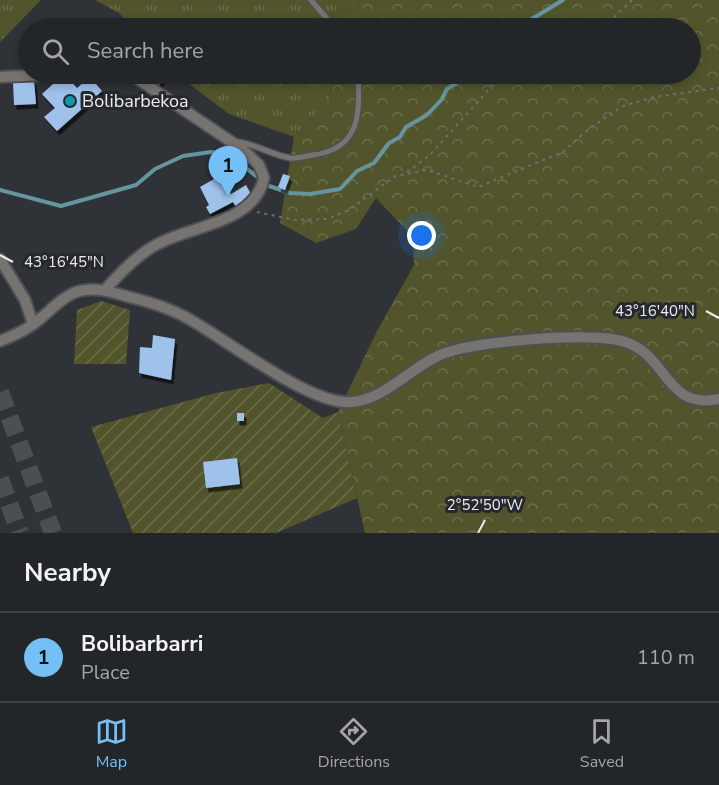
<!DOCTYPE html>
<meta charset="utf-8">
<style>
:root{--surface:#232629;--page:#2f3235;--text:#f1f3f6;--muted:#a3a5a8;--line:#404346;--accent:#74c0f6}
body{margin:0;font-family:"Nunito Sans",sans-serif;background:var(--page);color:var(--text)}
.you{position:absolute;left:422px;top:236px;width:21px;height:21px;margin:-15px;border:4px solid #fff;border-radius:50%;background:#1a73e8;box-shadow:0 0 0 9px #1a73e833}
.badge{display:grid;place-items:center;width:39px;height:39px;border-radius:50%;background:var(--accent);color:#111;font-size:20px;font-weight:700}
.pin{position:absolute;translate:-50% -50px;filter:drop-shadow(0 2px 3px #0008)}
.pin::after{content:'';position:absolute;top:32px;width:21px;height:18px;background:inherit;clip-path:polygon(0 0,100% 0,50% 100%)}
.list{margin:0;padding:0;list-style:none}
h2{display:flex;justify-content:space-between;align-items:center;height:78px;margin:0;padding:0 24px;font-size:26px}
h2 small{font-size:20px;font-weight:400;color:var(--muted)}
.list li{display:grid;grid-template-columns:39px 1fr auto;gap:18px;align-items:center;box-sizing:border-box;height:90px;padding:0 24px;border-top:2px solid var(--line)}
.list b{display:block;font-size:22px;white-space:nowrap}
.list p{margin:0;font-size:20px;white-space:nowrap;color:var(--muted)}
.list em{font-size:20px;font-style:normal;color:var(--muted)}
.icon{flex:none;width:33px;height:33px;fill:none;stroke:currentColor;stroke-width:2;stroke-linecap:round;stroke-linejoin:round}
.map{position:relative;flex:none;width:719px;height:533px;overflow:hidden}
.search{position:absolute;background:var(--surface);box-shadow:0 3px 9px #0003;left:18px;right:18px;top:18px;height:66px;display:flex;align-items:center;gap:15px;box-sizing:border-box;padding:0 21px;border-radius:33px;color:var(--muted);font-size:22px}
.sheet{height:168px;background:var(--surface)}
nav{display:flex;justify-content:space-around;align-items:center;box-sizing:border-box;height:84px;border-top:2px solid var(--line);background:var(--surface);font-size:16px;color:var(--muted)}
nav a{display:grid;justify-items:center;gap:3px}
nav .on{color:var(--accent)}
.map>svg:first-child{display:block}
.grass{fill:url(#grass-tufts)}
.forest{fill:url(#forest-crowns)}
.garden{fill:url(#garden-furrows)}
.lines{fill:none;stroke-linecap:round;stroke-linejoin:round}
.stream{stroke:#65959e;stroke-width:4}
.building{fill:#9fc2eb;filter:url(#shadow)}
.highway-tunnel{stroke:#4b4e53;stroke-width:18;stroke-dasharray:18 9;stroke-linecap:butt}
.lane-casing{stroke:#4d5054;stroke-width:8}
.street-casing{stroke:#4d5054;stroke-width:14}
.path{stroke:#6c6f73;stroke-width:2;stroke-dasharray:3 4.5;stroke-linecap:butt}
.lane{stroke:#767371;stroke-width:5}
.street{stroke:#767371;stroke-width:10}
.ticks{fill:none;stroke:#eaecef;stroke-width:2}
.culture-dot{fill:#0f9aa8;stroke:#25282d;stroke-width:2}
.labels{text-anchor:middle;stroke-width:6;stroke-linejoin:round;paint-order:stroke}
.poi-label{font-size:18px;fill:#eaecef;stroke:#25282d;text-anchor:start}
.ticks-label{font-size:15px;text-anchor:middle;fill:#eaecef;stroke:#25282d;stroke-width:6;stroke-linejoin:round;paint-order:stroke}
</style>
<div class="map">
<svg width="719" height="533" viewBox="0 0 719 533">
<defs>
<pattern id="grass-tufts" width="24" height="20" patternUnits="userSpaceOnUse" patternTransform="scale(1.5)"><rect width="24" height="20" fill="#52552b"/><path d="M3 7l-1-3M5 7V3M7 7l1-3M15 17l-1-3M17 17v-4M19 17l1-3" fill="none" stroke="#6b6e4a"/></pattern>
<pattern id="forest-crowns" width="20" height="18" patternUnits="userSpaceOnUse" patternTransform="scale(1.5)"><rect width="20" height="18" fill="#52552b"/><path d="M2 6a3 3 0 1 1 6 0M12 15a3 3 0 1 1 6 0" fill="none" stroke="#6b6e4a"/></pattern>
<pattern id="garden-furrows" width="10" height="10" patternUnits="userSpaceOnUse" patternTransform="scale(1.5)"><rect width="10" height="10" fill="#52552b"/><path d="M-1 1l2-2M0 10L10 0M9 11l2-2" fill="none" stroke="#6b6e4a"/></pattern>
<filter id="shadow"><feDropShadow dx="2.5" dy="4.5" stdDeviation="0" flood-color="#0009"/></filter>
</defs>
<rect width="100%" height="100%" fill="#2f3237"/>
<!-- grass -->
<g class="grass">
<path d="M0,0H41L0,42Z"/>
<path d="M95,0H360L359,7L311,18L316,28H133L119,13Z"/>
<path d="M176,74H334L330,99L294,137L229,114Z"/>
</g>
<!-- forest -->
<path class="forest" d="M360,0H719V533H365L338,412L377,331L414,265L413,237L376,198L356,229L316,243L280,223L294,137L330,99L334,74H690V28H317L311,18L359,7Z"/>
<!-- garden -->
<g class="garden">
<path d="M101,301L130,310L126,364H74L77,310Z"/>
<path d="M269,383L323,418L338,412L357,498L276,533H133L91,427L216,393Z"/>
</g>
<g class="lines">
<!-- stream -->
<g class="stream">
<path d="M517,28L563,0"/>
<path d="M0,190L61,206L136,185L155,169L183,156L211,152L223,153L237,161L269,186L290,193L310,194L340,189L357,171L374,163L389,143L400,137L406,127L427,115L442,99L447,89L470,74"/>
</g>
</g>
<!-- building -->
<g class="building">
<path d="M64,74L77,88L90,77L102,91L57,131L44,117L55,108L42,94Z"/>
<path d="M145,74H161L165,76L158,86L143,76Z"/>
<path d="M34,81L36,104L14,105L13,82Z"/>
<path d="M283,174L290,176L285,190L278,187Z"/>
<path d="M221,175L231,194L246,185L253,198L236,207L233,202L210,214L206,207L209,205L200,187Z"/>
<path d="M153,335L175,339L171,380L139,373L140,347L152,348Z"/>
<rect x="237" y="413" width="7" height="8"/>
<path d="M237,458L240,484L206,488L203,462Z"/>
</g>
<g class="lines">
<!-- highway-tunnel -->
<g class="highway-tunnel">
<path d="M0,392L53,533"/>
<path d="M0,479L20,533"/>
</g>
<defs>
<g id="lane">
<path d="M311,0L335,28"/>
<path d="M237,142C256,144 272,155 290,158C297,159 306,156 313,155C361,149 360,112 358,74"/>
</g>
<g id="street">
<path d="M0,77L68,74"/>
<path d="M0,259L25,300L33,324"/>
<path d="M105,290C119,274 136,256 154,246C189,225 254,225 264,178L259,165L242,149L132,75L125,74"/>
<path d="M0,341C13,336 25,331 36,322C48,313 62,297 76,292C94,286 112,292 129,297C150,302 170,308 189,319C228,341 303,399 344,402C382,405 411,365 445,353C480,341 574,334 612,339C670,346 660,411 719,399"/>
</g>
</defs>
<!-- lane casing -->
<use href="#lane" class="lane-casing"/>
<!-- street casing -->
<use href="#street" class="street-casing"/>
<!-- path -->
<g class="path">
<path d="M603,28L632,0"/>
<path d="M407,172L429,156L503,74"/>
<path d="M257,212L295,220L327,219L349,210L395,176L427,170L478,187L563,152L590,128L623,106L654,97L719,88"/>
</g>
<!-- lane -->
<use href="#lane" class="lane"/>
<!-- street -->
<use href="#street" class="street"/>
</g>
<!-- ticks -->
<path class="ticks" d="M0,255L13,262M706,311L719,318M478,533L485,520"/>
<!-- markers -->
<circle class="culture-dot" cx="70" cy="101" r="6"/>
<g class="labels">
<!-- poi labels -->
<g class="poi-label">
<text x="82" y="107">Bolibarbekoa</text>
</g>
</g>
<g class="ticks-label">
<text x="64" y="267">43°16'45"N</text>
<text x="655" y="316">43°16'40"N</text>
<text x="485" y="510">2°52'50"W</text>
</g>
</svg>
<div class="you"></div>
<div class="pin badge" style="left:228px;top:196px">1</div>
<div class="search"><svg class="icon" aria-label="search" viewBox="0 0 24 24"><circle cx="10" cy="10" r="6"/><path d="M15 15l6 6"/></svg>Search here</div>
</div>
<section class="sheet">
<h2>Nearby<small></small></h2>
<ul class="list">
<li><span class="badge">1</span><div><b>Bolibarbarri</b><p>Place</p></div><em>110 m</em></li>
</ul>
</section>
<nav>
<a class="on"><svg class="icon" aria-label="map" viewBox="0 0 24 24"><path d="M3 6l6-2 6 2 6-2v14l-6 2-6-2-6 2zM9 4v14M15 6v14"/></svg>Map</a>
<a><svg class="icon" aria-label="directions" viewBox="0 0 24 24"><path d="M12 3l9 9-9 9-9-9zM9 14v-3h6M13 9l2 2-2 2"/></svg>Directions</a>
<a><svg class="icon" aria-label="saved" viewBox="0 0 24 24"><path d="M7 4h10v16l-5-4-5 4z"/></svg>Saved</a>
</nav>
